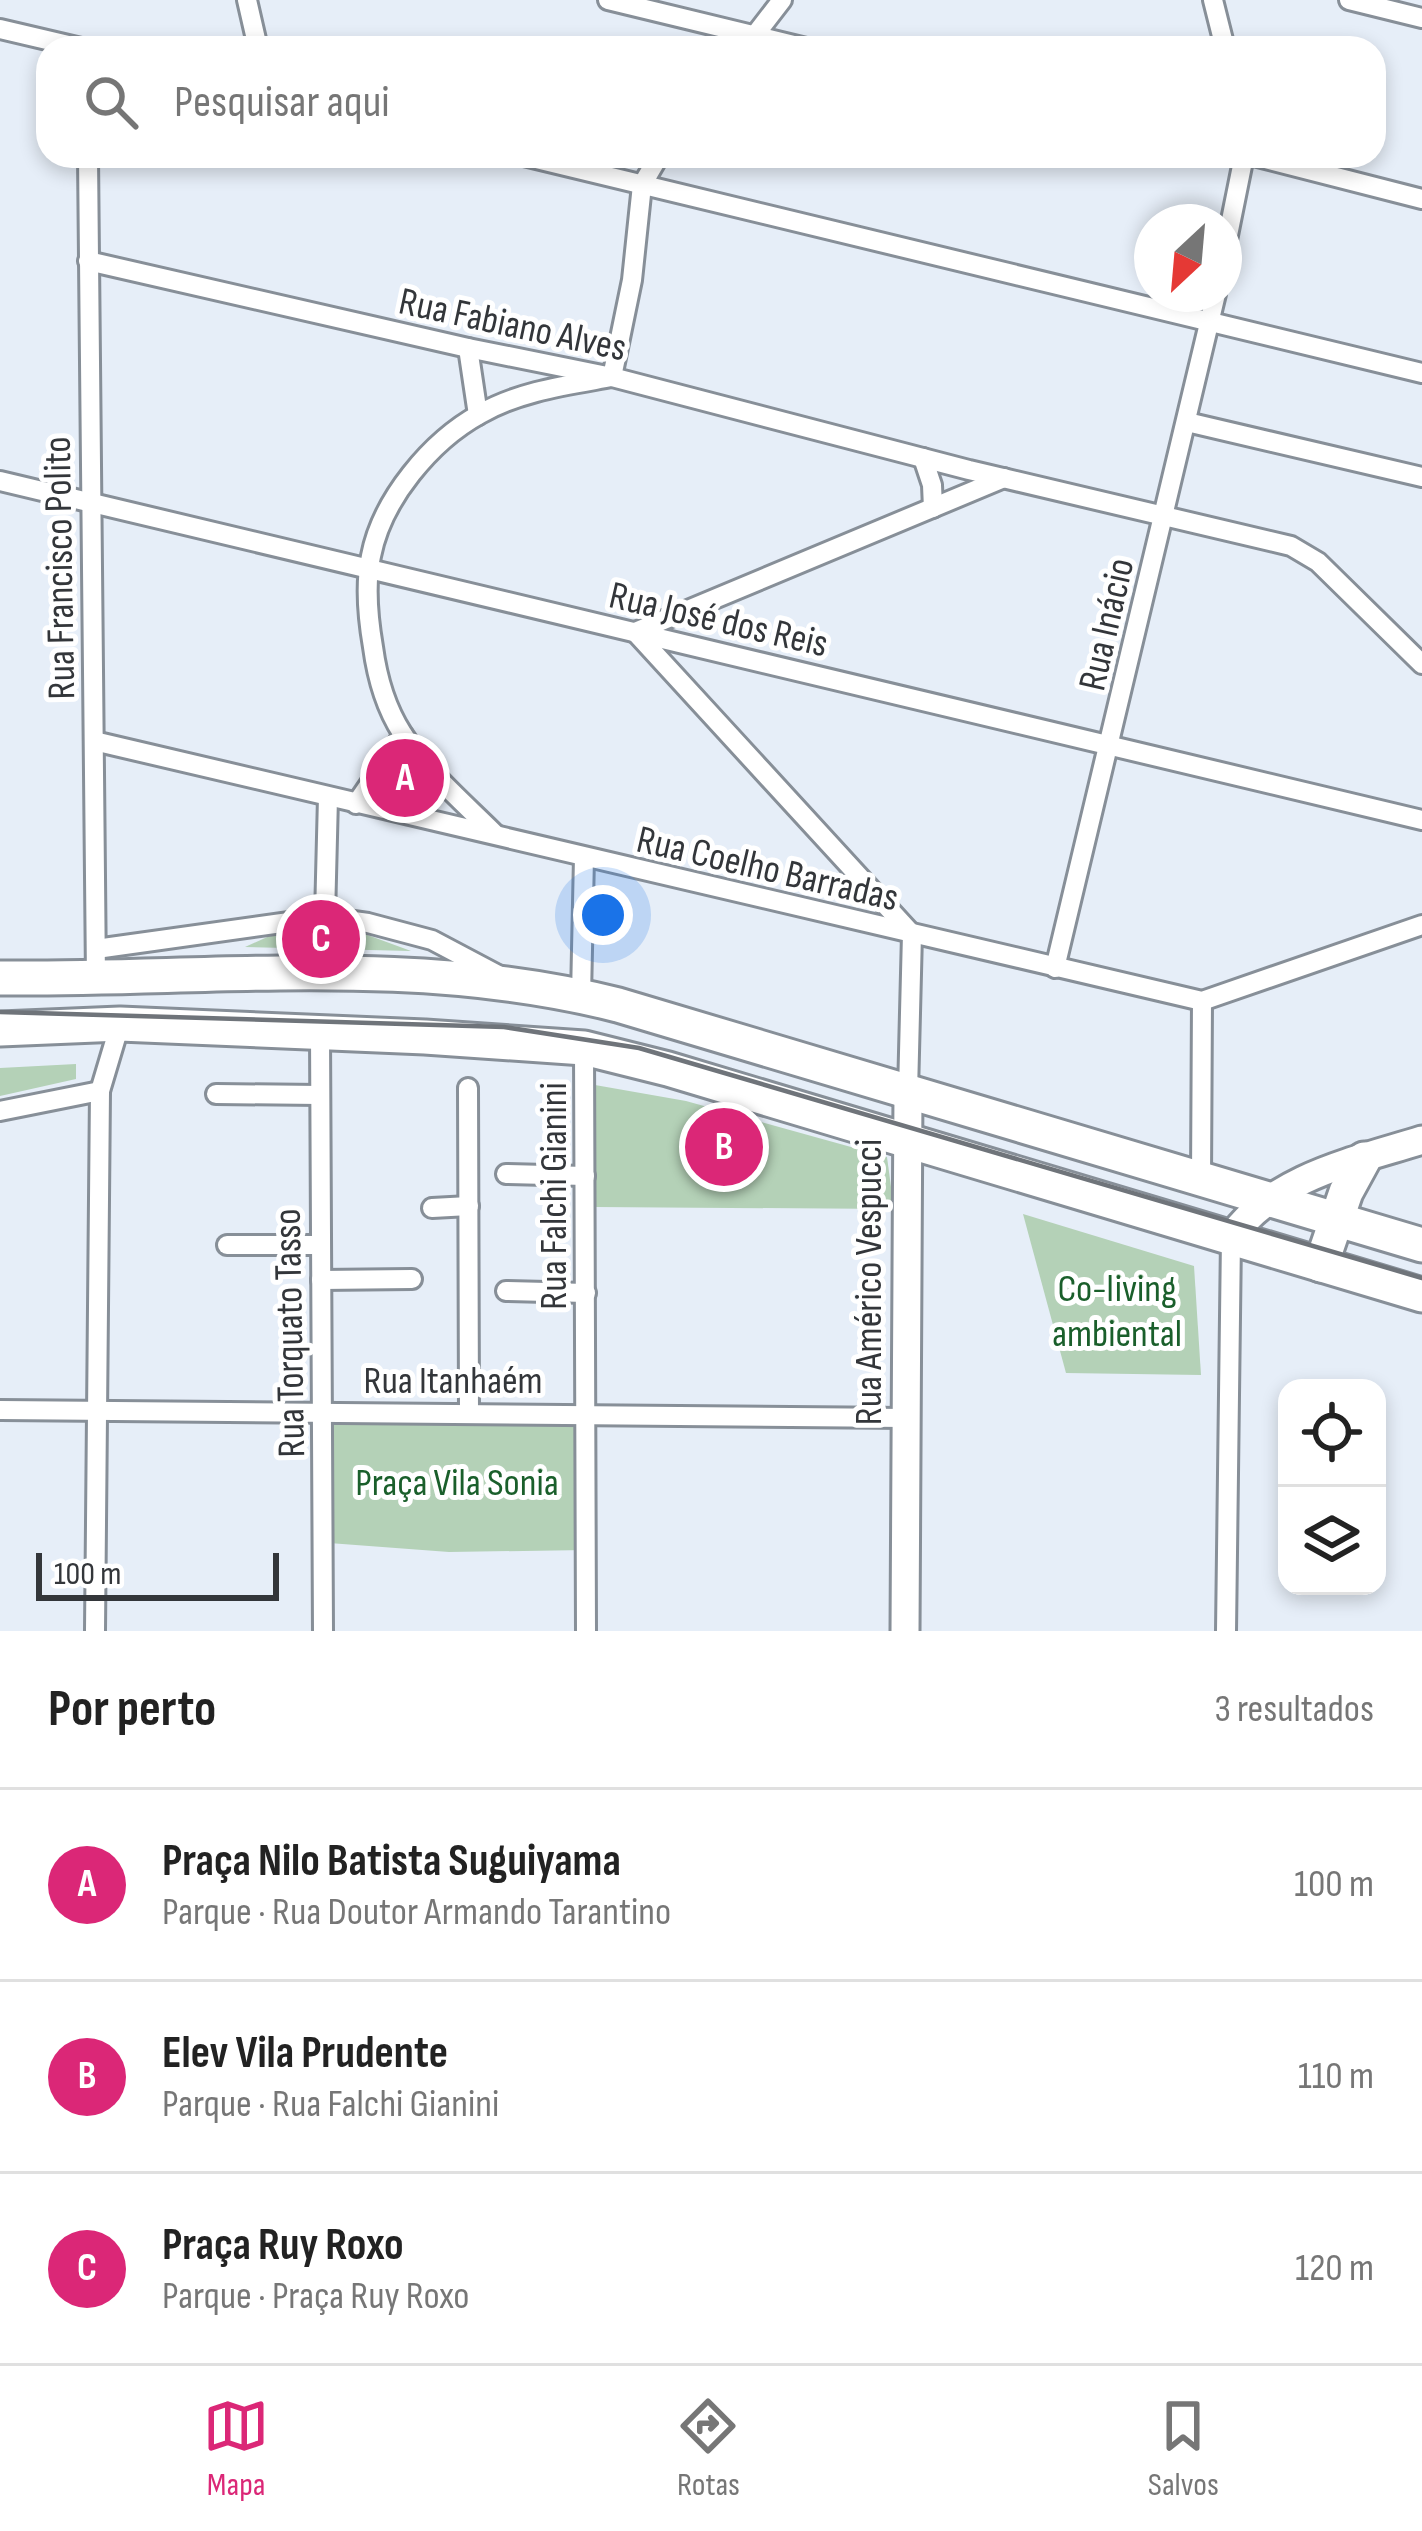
<!DOCTYPE html>
<html lang="pt">
<meta charset="utf-8">
<style>
:root{--surface:#fff;--page:#f2f2f2;--text:#222;--muted:#767676;--line:#e0e0e0;--accent:#db2777}
body{margin:0;font-family:"Sofia Sans Condensed",sans-serif;background:var(--page);color:var(--text)}
.controls{position:absolute;right:36px;bottom:36px;display:grid;overflow:hidden;border-radius:24px;box-shadow:0 6px 18px #0003}
.controls button{width:108px;height:108px;display:grid;place-items:center;padding:0;border:0;border-bottom:3px solid var(--line);background:var(--surface);color:var(--text);font:60px sans-serif}
.compass{position:absolute;left:1134px;top:204px;width:108px;height:108px;border-radius:50%;background:var(--surface);box-shadow:0 6px 18px #0003;rotate:206deg}
.scale{position:absolute;left:36px;bottom:30px;width:243px;box-sizing:border-box;padding-left:12px;border:6px solid #33363a;border-top:0;font-size:33px;line-height:42px;white-space:nowrap;color:#33363a;-webkit-text-stroke:9px #fff;paint-order:stroke}
.you{position:absolute;left:603px;top:915px;width:42px;height:42px;margin:-30px;border:9px solid #fff;border-radius:50%;background:#1a73e8;box-shadow:0 0 0 18px #1a73e833}
.badge{display:grid;place-items:center;width:78px;height:78px;border-radius:50%;background:var(--accent);color:#fff;font-size:39px;font-weight:700}
.pin{position:absolute;translate:-50% -50%;border:6px solid #fff;box-shadow:0 3px 12px #0006}
.list{margin:0;padding:0;list-style:none}
h2{display:flex;justify-content:space-between;align-items:center;height:156px;margin:0;padding:0 48px;font-size:51px}
h2 small{font-size:39px;font-weight:400;color:var(--muted)}
.list li{display:grid;grid-template-columns:78px 1fr auto;gap:36px;align-items:center;box-sizing:border-box;height:192px;padding:0 48px;border-top:3px solid var(--line)}
.list b{display:block;font-size:45px;white-space:nowrap}
.list p{margin:0;font-size:39px;white-space:nowrap;color:var(--muted)}
.list em{font-size:39px;font-style:normal;color:var(--muted)}
.icon{flex:none;width:66px;height:66px;fill:none;stroke:currentColor;stroke-width:2;stroke-linecap:round;stroke-linejoin:round}
.map{position:relative;flex:none;width:1422px;height:1631px;overflow:hidden}
.search{position:absolute;background:var(--surface);box-shadow:0 6px 18px #0003;left:36px;right:36px;top:36px;height:132px;display:flex;align-items:center;gap:30px;box-sizing:border-box;padding:0 42px;border-radius:36px;color:var(--muted);font-size:45px}
.sheet{height:732px;background:var(--surface)}
nav{display:flex;justify-content:space-around;align-items:center;box-sizing:border-box;height:168px;border-top:3px solid var(--line);background:var(--surface);font-size:33px;color:var(--muted)}
nav a{display:grid;justify-items:center;gap:6px}
nav .on{color:var(--accent)}
.map>svg:first-child{display:block}
.green{fill:#b4d1b7}
.lines{fill:none;stroke-linecap:round;stroke-linejoin:round}
.street-casing{stroke:#878f98;stroke-width:24}
.secondary-casing{stroke:#878f98;stroke-width:33}
.highway-casing{stroke:#878f98;stroke-width:39}
.street{stroke:#fff;stroke-width:18}
.secondary{stroke:#fff;stroke-width:27}
.highway{stroke:#fff;stroke-width:33}
.rail{stroke:#6f747a;stroke-width:4.5}
.labels{text-anchor:middle;stroke-width:10;stroke-linejoin:round;paint-order:stroke}
.street-label{font-size:39px;fill:#33363a;stroke:#fff}
.park-label{font-size:39px;fill:#1a5f2b;stroke:#fff}
</style>
<div class="map">
<svg width="1422" height="1631" viewBox="0 0 1422 1631">
<rect width="100%" height="100%" fill="#e6eef8"/>
<!-- green -->
<g class="green">
<path d="M294,925L354,930L411,951L245,947Z"/>
<path d="M76,1064V1079L0,1096V1068Z"/>
<path d="M595,1085L686,1101L887,1157L894,1209L596,1207Z"/>
<path d="M1023,1214L1194,1266L1201,1375L1066,1373Z"/>
<path d="M329,1411L585,1413L586,1550L449,1552L329,1543Z"/>
</g>
<g class="lines">
<defs>
<g id="street">
<path d="M247,0L258,48"/>
<path d="M608,0L806,48"/>
<path d="M1213,0L1225,48"/>
<path d="M1349,0L1422,18"/>
<path d="M0,29L81,48"/>
<path d="M745,48L782,0"/>
<path d="M88,156L96,979"/>
<path d="M524,156L1422,373"/>
<path d="M1254,156L1422,199"/>
<path d="M1224,255L1244,156"/>
<path d="M88,261L468,348L612,377L969,470L1291,546L1318,562L1422,664"/>
<path d="M468,348L478,415"/>
<path d="M1187,422L1422,477"/>
<path d="M923,458L932,485L933,508"/>
<path d="M0,481L1422,820"/>
<path d="M94,741L1202,1001L1422,925"/>
<path d="M356,804L403,735"/>
<path d="M495,834C464,803 426,771 402,733C386,708 377,677 373,647C368,618 365,584 371,556C382,499 431,441 480,414C520,391 568,385 612,377L632,280L642,185L659,156"/>
<path d="M325,917L328,797"/>
<path d="M912,934L635,632L1004,478"/>
<path d="M96,949L325,917L368,923L432,940L500,976"/>
<path d="M1055,968L1216,294"/>
<path d="M581,996L584,857"/>
<path d="M320,1034L323,1631"/>
<path d="M584,1048L586,1631"/>
<path d="M468,1088L469,1411"/>
<path d="M908,1092L912,934"/>
<path d="M216,1094L320,1095"/>
<path d="M0,1111L100,1091"/>
<path d="M506,1174L585,1176"/>
<path d="M1201,1179L1202,1001"/>
<path d="M432,1208L469,1206"/>
<path d="M227,1245H320"/>
<path d="M321,1280L412,1279"/>
<path d="M506,1291L586,1293"/>
<path d="M0,1410L906,1418"/>
<path d="M95,1631L100,1091L120,1024"/>
<path d="M1226,1631L1231,1238"/>
</g>
<g id="secondary">
<path d="M1231,1238C1273,1177 1355,1161 1422,1140"/>
<path d="M905,1631L908,1092"/>
</g>
<g id="highway">
<path d="M0,978C207,980 415,953 618,1005L1422,1245"/>
<path d="M0,1029L120,1024L425,1037L584,1048L668,1069L1422,1295"/>
<path d="M1321,1265L1346,1192L1364,1159"/>
</g>
</defs>
<!-- street casing -->
<use href="#street" class="street-casing"/>
<!-- secondary casing -->
<use href="#secondary" class="secondary-casing"/>
<!-- highway casing -->
<use href="#highway" class="highway-casing"/>
<!-- street -->
<use href="#street" class="street"/>
<!-- secondary -->
<use href="#secondary" class="secondary"/>
<!-- highway -->
<use href="#highway" class="highway"/>
<!-- rail -->
<path class="rail" d="M0,1012L504,1027L639,1048L1422,1278"/>
</g>
<g class="labels">
<!-- street labels -->
<g class="street-label">
<text transform="translate(513 323) rotate(12)" y="14">Rua Fabiano Alves</text>
<text transform="translate(58 568) rotate(-91)" y="14">Rua Francisco Polito</text>
<text transform="translate(719 618) rotate(13)" y="14">Rua José dos Reis</text>
<text transform="translate(1105 624) rotate(-77)" y="14">Rua Inácio</text>
<text transform="translate(768 867) rotate(13)" y="14">Rua Coelho Barradas</text>
<text transform="translate(552 1196) rotate(-90)" y="14">Rua Falchi Gianini</text>
<text transform="translate(867 1282) rotate(-90)" y="14">Rua Américo Vespucci</text>
<text transform="translate(288 1333) rotate(-91)" y="14">Rua Torquato Tasso</text>
<text x="453" y="1393">Rua Itanhaém</text>
</g>
<!-- park labels -->
<g class="park-label">
<text x="1117" y="1301">Co-living<tspan x="1117" dy="45">ambiental</tspan></text>
<text x="457" y="1495">Praça Vila Sonia</text>
</g>
</g>
</svg>
<div class="controls">
<button><svg class="icon" aria-label="locate" viewBox="0 0 24 24"><circle cx="12" cy="12" r="6"/><path d="M12 2v4M12 18v4M2 12h4M18 12h4"/></svg></button>
<button><svg class="icon" aria-label="layers" viewBox="0 0 24 24"><path d="M12 4l9 5-9 5-9-5zM3 14l9 5 9-5"/></svg></button>
</div>
<svg class="compass" viewBox="-18 -18 36 36"><path d="M0-13l5 13h-10z" fill="#e53935"/><path d="M0 13l5-13h-10z" fill="#767676"/></svg>
<div class="scale">100 m</div>
<div class="you"></div>
<div class="pin badge" style="left:405px;top:778px">A</div>
<div class="pin badge" style="left:724px;top:1147px">B</div>
<div class="pin badge" style="left:321px;top:939px">C</div>
<div class="search"><svg class="icon" aria-label="search" viewBox="0 0 24 24"><circle cx="10" cy="10" r="6"/><path d="M15 15l6 6"/></svg>Pesquisar aqui</div>
</div>
<section class="sheet">
<h2>Por perto<small>3 resultados</small></h2>
<ul class="list">
<li><span class="badge">A</span><div><b>Praça Nilo Batista Suguiyama</b><p>Parque · Rua Doutor Armando Tarantino</p></div><em>100 m</em></li>
<li><span class="badge">B</span><div><b>Elev Vila Prudente</b><p>Parque · Rua Falchi Gianini</p></div><em>110 m</em></li>
<li><span class="badge">C</span><div><b>Praça Ruy Roxo</b><p>Parque · Praça Ruy Roxo</p></div><em>120 m</em></li>
</ul>
</section>
<nav>
<a class="on"><svg class="icon" aria-label="map" viewBox="0 0 24 24"><path d="M3 6l6-2 6 2 6-2v14l-6 2-6-2-6 2zM9 4v14M15 6v14"/></svg>Mapa</a>
<a><svg class="icon" aria-label="directions" viewBox="0 0 24 24"><path d="M12 3l9 9-9 9-9-9zM9 14v-3h6M13 9l2 2-2 2"/></svg>Rotas</a>
<a><svg class="icon" aria-label="saved" viewBox="0 0 24 24"><path d="M7 4h10v16l-5-4-5 4z"/></svg>Salvos</a>
</nav>
